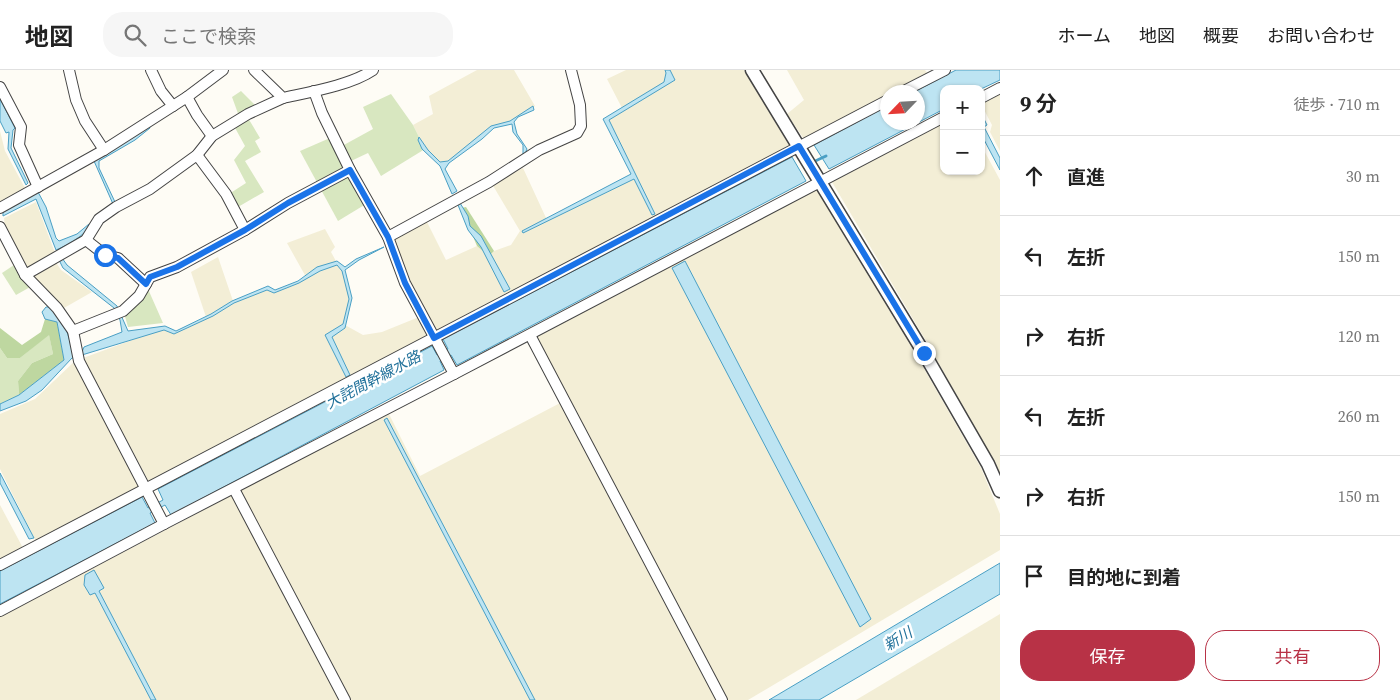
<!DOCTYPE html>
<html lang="ja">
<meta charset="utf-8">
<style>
:root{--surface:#fff;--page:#f6f6f6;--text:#222;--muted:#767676;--line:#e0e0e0;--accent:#b83246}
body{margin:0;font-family:"Source Serif 4","Noto Sans JP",serif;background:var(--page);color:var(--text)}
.controls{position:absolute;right:15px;top:15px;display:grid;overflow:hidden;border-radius:10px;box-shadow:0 1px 4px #0004}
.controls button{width:45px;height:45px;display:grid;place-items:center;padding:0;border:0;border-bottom:1px solid var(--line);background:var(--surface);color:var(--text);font:25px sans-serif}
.compass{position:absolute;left:880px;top:15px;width:45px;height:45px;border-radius:50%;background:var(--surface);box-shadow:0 1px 4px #0004;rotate:245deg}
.stop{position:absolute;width:15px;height:15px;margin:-11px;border:4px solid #1a73e8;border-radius:50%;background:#fff}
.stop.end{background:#1a73e8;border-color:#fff;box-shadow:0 1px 5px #0008}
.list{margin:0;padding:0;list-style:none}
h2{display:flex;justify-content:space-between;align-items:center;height:65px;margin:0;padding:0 20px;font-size:21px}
h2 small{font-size:16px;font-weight:400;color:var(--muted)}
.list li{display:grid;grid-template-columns:32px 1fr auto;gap:15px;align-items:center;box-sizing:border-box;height:80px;padding:0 20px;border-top:1px solid var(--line)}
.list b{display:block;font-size:19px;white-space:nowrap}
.list em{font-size:16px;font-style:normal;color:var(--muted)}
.actions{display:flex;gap:10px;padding:15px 20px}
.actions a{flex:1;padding:11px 0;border:1px solid var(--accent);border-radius:20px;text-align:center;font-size:18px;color:var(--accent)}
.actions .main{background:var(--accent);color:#fff}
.icon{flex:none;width:28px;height:28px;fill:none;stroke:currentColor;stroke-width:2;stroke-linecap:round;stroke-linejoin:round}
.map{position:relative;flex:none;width:1000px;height:630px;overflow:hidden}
header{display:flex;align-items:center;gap:30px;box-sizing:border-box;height:70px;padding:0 25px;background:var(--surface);border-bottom:1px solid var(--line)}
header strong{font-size:24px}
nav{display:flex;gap:28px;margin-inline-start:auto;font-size:18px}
.search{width:350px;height:45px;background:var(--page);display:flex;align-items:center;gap:12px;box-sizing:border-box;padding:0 18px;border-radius:20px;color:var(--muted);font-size:19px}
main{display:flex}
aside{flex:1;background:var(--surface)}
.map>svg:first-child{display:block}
.farmland{fill:#f3eed6}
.green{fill:#d8e7c0}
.forest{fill:#bed7a0}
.water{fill:#bde4f2;stroke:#4a9fc4}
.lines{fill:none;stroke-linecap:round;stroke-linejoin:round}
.stream{stroke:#4a9fc4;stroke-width:3}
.minor-casing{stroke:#444;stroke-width:12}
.tertiary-casing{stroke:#444;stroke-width:15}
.minor{stroke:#fff;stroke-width:10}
.tertiary{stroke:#fff;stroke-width:12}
.route{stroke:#1a73e8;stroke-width:6}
.labels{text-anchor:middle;stroke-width:5;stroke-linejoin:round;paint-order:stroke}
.water-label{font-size:15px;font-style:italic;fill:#22729b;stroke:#fff}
</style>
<header>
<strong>地図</strong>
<div class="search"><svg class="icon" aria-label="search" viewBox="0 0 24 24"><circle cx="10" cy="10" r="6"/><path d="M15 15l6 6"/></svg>ここで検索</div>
<nav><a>ホーム</a><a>地図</a><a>概要</a><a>お問い合わせ</a></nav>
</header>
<main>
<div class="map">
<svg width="1000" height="630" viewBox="0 0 1000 630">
<rect width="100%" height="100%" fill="#fefcf5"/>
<!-- farmland -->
<g class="farmland">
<path d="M477,0H514L535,36L511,52L492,57L443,96L425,79L413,55L433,44L429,26Z"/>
<path d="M626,0H744L790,77L436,263L410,214L393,168L426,150L446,190L477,176L489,186L494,181L511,175L520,161L492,114L523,98L547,150L634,105L605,48L622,38L607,9Z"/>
<path d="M787,0H925L928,4L893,22H888L887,25L804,69L787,44L804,30Z"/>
<path d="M1000,24V81L990,62L992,55L981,34Z"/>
<path d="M944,53V101H981V75L1000,110V403L929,276L832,112Z"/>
<path d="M0,61L5,81L26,120L0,135Z"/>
<path d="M816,119L918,288L981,398L1000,444V480L748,630H726L537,267Z"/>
<path d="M36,132L55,183L27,198L5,157L4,148Z"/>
<path d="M325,159L335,177L331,182L337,193L343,198L350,228L345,255L363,265L382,262L419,247L429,266L149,412L83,288L165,258L174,263L206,247L191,202L218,187L233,231L268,218L274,221L300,211L306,207L287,173Z"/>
<path d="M55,191L61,200L92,222L64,238L33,206Z"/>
<path d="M75,291L140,418L36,472L0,399V344L35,329Z"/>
<path d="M562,332L718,630H351L240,420L389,344L420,406Z"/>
<path d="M232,425L339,630H0V547Z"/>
<path d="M0,435L23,478L0,490Z"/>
<path d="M1000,544V630H856Z"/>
</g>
<!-- green -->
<g class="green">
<path d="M241,21L258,38L245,43L260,68L255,71L261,82L245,91L264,122L238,137L229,124L246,113L234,90L245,76L234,56L240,49L232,27Z"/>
<path d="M391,24L413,55L425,79L381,106L368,83L351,91L342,76L373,59L363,37Z"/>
<path d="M330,68L366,134L338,151L300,81Z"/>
<path d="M14,195L32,216L16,225L2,203Z"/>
<path d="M148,219L163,253L128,257L124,243L138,235Z"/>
<path d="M49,264L53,284L32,293L18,311L19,325L0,334V278L7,288H20Z"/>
</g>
<!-- forest -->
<g class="forest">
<path d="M466,137L494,181L489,186L477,176L461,138Z"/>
<path d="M45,249L57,252L64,290L19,325L18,311L32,293L53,284L49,265L20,288H7L0,278V258L22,275L41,262Z"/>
</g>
<!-- water -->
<g class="water">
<path d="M665,0H670L675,10L609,50L655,144L652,145L634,109L523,163L522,161L631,104L603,49L664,12L666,3Z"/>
<path d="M956,0H1000V10L981,19H944V39L829,99L814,75L887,36L888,52H918V22H914Z"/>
<path d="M0,29L15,58L13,60L11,78L28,113L26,115L8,79L9,62L6,63L0,51Z"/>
<path d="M533,36L534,40L518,47L514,52L517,64L527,79L525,84H523V75L513,62L512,54L494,58L482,69L449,93L445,99L457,121L452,124L440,96L422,79L418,70L419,67L428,80L440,92L448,91L491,56L510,51Z"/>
<path d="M981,43L987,55L984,57L1000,88V100L981,64Z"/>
<path d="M149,55L150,58L135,70L99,91V98L115,132L113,134L94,91Z"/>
<path d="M792,87L806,111L457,295L451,285L440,291L444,300L171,445L165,435L150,443L155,453L0,534V501L142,427L148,438L163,430L158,419L432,276L437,285L448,279L443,269Z"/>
<path d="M38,122L46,137L56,168L59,171L77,164L89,154L91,156C80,168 70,174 56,180L36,129L3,146V141Z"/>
<path d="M460,133L468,146L470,156L481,166L510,219L504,222L481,177L468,160L458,135Z"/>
<path d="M384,177L359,190L345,200L352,228L345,258L332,267L350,305L346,307L325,265L343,254L349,229L342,201L337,195L320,201L299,213L274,223L267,220L234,233L213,246L174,264L164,260L72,288L42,320L26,331L0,341V334L19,325L64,290L57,252L45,249L42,242L46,237H51L65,255L73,282H82L84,277L122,262L120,250L114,238L63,198L59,190L62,188L67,195L117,236L128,261L165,256L176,261L211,244L232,231L268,216L275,220L298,211L317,197L337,191L345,197L356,189Z"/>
<path d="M685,191L871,549L860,557L672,198Z"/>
<path d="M387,348L535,630H530L384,350Z"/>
<path d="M0,403L34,468L29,469L0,413Z"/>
<path d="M1000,493V524L819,630H769Z"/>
<path d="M94,500L104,518L99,521L156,630H151L95,523L90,525L84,515L85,505Z"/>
</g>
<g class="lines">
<!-- stream -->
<path class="stream" d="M811,93L826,86"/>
<defs>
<g id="minor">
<path d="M69,0L76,30L85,51L104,80"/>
<path d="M151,0L161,21L173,36"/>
<path d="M254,0L283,28C310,22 351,15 373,0"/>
<path d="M0,17L21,57L19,75L38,117"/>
<path d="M314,21L322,43L350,100L388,167L405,213L454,304L944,47"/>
<path d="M902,22L945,0"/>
<path d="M187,27L197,45L212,66"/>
<path d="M981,28L1000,18"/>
<path d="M197,85L226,124L245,160"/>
<path d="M0,138L104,80L187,27L223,0"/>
<path d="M0,157L25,205L57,238L73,261L79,291L164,454L454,304"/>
<path d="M388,167L489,112L539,80L577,63L581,56L580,35L571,0"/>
<path d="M86,170L105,185L118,188L146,214"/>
<path d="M25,205L86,170L99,149L116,137L150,119L197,85L212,66L248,44L283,28"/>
<path d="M73,261L123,241L139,226L150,207L177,197L245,160L288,133L350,100"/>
<path d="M530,265L722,630"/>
<path d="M234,419L345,630"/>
<path d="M0,495L888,30"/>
<path d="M0,541L164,454"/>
</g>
<path id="tertiary" d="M752,0L924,283L988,394L1000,421"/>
</defs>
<!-- minor casing -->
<use href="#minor" class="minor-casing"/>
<!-- tertiary casing -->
<use href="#tertiary" class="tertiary-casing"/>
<!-- minor -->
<use href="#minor" class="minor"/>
<!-- tertiary -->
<use href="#tertiary" class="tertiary"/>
</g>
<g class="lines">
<!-- route -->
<path class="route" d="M105,185L118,188L146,214L150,207L177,197L245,160L288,133L350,100L388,167L405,213L434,268L799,76L924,283"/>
</g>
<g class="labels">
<!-- water labels -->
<g class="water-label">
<text transform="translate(373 310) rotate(-28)" y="5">大詫間幹線水路</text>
<text transform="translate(898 569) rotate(-31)" y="5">新川</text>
</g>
</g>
</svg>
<div class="controls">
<button>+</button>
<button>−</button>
</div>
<svg class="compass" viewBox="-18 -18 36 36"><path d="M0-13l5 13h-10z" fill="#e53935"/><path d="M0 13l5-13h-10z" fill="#767676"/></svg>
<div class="stop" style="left:105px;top:185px"></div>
<div class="stop end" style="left:924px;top:283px"></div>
</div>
<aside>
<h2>9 分<small>徒歩 · 710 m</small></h2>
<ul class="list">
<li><svg class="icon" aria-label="ahead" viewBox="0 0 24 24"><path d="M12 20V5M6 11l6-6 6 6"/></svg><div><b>直進</b></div><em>30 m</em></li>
<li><svg class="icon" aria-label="left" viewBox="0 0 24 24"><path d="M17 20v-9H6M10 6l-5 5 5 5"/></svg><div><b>左折</b></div><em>150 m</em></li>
<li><svg class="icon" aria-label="right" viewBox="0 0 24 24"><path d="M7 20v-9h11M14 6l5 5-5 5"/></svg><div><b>右折</b></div><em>120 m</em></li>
<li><svg class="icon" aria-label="left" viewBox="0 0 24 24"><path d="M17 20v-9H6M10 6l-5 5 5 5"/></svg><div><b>左折</b></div><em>260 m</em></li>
<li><svg class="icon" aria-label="right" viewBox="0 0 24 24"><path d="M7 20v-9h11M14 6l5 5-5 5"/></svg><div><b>右折</b></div><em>150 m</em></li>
<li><svg class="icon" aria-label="arrive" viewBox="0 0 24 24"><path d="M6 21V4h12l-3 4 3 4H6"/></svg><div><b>目的地に到着</b></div></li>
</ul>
<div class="actions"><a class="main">保存</a><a>共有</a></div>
</aside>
</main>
